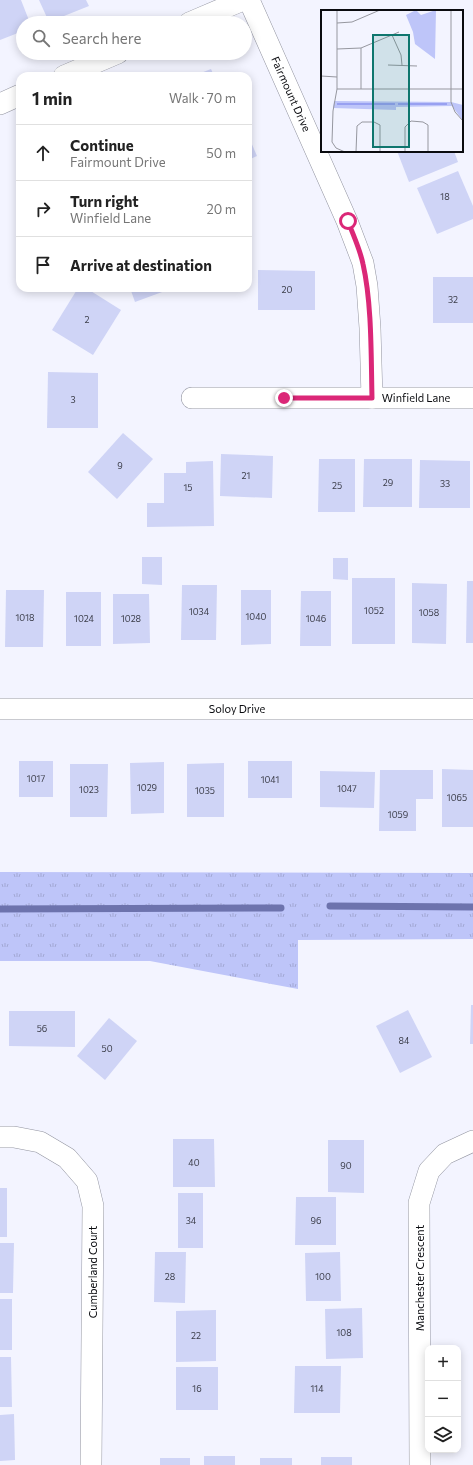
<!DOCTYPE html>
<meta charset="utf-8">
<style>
:root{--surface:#fff;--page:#f2f2f2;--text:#222;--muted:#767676;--line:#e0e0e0}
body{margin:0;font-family:Commissioner,sans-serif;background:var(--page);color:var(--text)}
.controls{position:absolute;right:12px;bottom:12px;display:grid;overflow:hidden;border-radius:8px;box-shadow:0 2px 10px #0003}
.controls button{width:36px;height:36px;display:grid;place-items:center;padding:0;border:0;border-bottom:1px solid var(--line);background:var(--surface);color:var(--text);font:20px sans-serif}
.stop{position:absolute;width:12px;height:12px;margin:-9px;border:3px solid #db2777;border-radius:50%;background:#fff}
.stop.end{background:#db2777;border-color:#fff;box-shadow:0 1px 4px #0008}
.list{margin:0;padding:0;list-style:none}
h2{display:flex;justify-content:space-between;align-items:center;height:52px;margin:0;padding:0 16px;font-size:17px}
h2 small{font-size:13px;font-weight:400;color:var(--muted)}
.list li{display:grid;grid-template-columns:26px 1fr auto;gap:12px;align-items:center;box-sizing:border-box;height:56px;padding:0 16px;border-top:1px solid var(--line)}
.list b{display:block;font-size:15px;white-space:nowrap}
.list p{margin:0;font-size:13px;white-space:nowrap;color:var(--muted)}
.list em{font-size:13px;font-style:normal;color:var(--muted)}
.icon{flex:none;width:22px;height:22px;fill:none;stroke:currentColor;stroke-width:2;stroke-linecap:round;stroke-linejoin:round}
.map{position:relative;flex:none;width:473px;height:1465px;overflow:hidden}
.search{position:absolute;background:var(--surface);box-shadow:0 2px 10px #0003;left:16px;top:16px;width:236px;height:44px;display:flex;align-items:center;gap:10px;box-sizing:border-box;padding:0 14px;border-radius:22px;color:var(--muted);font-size:15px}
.panel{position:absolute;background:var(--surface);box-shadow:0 2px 10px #0003;left:16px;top:72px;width:236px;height:220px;border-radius:12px}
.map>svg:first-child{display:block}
.grass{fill:url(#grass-tufts)}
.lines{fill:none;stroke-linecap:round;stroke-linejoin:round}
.stream{stroke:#6d73ad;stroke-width:7}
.building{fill:#cfd4f6}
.minor-casing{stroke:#9294a0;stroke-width:22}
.minor{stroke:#fff;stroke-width:21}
.route{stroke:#db2777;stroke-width:5}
.labels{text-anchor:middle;stroke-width:3;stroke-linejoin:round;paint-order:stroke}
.number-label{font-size:9px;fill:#3b3d49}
.street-label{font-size:11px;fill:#0a0b0f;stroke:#fff}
.inset-river{fill:none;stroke:#98a0f1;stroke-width:2}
.inset-road{fill:none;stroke:#96979f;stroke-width:1}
.view{fill:#0f766e;fill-opacity:0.15;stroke:#0f766e;stroke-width:2}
.inset-edge{fill:none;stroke:#0a0b0f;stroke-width:2}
</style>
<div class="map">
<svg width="473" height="1465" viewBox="0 0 473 1465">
<defs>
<pattern id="grass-tufts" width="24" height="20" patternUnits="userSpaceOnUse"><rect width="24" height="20" fill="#bec5f9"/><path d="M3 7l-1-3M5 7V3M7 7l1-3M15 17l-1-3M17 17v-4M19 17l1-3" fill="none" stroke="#a2a8d4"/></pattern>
</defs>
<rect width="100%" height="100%" fill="#f3f4ff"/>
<!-- grass -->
<path class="grass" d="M0,872L473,873V939L298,940V989L150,961H0Z"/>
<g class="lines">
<!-- stream -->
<g class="stream">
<path d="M330,906L473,907"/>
<path d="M0,909L281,908"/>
</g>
</g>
<!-- building -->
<g class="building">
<path d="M0,0H21L30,23H23V31L0,40Z"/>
<path d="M39,0H86L89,6L49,22Z"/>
<path d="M211,69L214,76H193Z"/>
<path d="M248,135L257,156L248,160Z"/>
<path d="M397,151H454L458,162L409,182Z"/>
<path d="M458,171L473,206V219L437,234L417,188Z"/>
<path d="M258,270L315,271V310H258Z"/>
<rect x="433" y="277" width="40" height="46"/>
<path d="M78,288H86L121,310L93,355L52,330Z"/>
<path d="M130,288H173L135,302Z"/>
<path d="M48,372L98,373V428H47Z"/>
<path d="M123,433L153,459L117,499L88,472Z"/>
<path d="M221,454L273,456L272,498L220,496Z"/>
<path d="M319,459H355V512H318Z"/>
<path d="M364,459H412V507H363Z"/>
<path d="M420,460L470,461V508H419Z"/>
<path d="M213,461L214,526L147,527V503H164V473H186V462Z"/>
<path d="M142,557H162V585L142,584Z"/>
<path d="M333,558H348V580L333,579Z"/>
<rect x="352" y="578" width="43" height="66"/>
<path d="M467,581H473V643H466Z"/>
<path d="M412,583L447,584L446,644L412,643Z"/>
<path d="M182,585H217L216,640H181Z"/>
<path d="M6,590H44L43,647H5Z"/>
<path d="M241,590H271V644L241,645Z"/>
<path d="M301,591H331V646H300Z"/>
<rect x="66" y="592" width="35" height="54"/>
<path d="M113,594H149L150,643L113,644Z"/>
<rect x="19" y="761" width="34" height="36"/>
<rect x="248" y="761" width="44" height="37"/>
<path d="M164,762V813L131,814L130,763Z"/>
<path d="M224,763V817H187V764Z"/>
<path d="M70,764H108L107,817H70Z"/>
<path d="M442,769L473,770V827H442Z"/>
<path d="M380,770H433V799H416V831H379Z"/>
<path d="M320,771L375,772L374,808L320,807Z"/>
<path d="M471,1005H473V1044H470Z"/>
<path d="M408,1010L432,1057L400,1073L376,1026Z"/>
<path d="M9,1011H75V1047L9,1046Z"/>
<path d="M109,1018L137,1041L105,1080L77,1056Z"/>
<path d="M173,1139H214L215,1187H173Z"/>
<path d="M328,1140H364V1193L328,1192Z"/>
<rect x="0" y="1188" width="7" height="49"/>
<rect x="178" y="1193" width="25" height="55"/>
<path d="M296,1197H336V1245H295Z"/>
<path d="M0,1243H14L13,1293H0Z"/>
<path d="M155,1252H186L185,1303L154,1302Z"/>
<path d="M340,1252L341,1301H306L305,1253Z"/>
<rect x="0" y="1299" width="12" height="51"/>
<path d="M362,1308L363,1358L326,1359L325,1309Z"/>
<path d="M216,1310V1361L176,1362V1311Z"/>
<path d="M0,1357H11L12,1407H0Z"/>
<path d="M295,1366H341L340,1413H294Z"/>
<rect x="176" y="1367" width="42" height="43"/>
<path d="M14,1414L15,1460L0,1461V1415Z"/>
<rect x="204" y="1456" width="31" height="9"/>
<rect x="321" y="1457" width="31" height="8"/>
<rect x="160" y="1458" width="30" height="7"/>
<rect x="260" y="1458" width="32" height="7"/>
</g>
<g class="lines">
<defs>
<g id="minor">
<path d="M249,0L347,221L363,263L367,286L370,328L372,398"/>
<path d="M189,23L243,0"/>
<path d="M64,76L118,53"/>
<path d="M0,104L20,95"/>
<path d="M192,398H473"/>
<path d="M0,709H473"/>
<path d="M0,1137H14L40,1142L67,1158L87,1181L93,1206L91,1465"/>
<path d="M420,1465L419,1203L429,1171L445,1154L473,1141"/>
</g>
</defs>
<!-- minor casing -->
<use href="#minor" class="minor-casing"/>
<!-- minor -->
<use href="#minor" class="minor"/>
</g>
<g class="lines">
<!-- route -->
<path class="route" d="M284,398H372C371,356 372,304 363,264C360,249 353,235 348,221"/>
</g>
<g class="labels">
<!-- number labels -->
<g class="number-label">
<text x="445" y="200">18</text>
<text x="287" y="293">20</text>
<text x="453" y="303">32</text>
<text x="87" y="323">2</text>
<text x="73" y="403">3</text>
<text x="120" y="469">9</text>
<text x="246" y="479">21</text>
<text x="388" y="486">29</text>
<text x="445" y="487">33</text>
<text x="337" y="489">25</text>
<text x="188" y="491">15</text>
<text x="374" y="614">1052</text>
<text x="199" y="615">1034</text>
<text x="429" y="616">1058</text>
<text x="256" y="620">1040</text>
<text x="25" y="621">1018</text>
<text x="84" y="622">1024</text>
<text x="131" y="622">1028</text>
<text x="316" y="622">1046</text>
<text x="36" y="782">1017</text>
<text x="270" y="783">1041</text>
<text x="147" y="791">1029</text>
<text x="347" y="792">1047</text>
<text x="89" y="793">1023</text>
<text x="205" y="794">1035</text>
<text x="457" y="801">1065</text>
<text x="398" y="818">1059</text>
<text x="42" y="1032">56</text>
<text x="404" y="1044">84</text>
<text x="107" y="1052">50</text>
<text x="194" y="1166">40</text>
<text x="346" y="1169">90</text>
<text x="191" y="1224">34</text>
<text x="316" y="1224">96</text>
<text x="170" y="1280">28</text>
<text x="323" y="1280">100</text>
<text x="344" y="1336">108</text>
<text x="196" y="1339">22</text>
<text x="197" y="1392">16</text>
<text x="317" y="1392">114</text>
</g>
<!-- street labels -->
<g class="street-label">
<text transform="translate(291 94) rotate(66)" y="4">Fairmount Drive</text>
<text x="416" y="402">Winfield Lane</text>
<text x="237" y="713">Soloy Drive</text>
<text transform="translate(93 1272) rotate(-90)" y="4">Cumberland Court</text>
<text transform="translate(420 1278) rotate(-90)" y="4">Manchester Crescent</text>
</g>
</g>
<!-- overview -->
<g transform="translate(321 10)">
<rect width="142" height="142" fill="#f3f4ff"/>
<path d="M13,91L130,92L142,95V111L131,96L75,97V100L12,98Z" fill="#bec5f9"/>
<path d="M95,0L100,5L115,0L114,49L94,34L92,22L85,5Z" fill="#bec5f9"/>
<path class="inset-river" d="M16,94H74M77,94H126"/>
<path class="inset-road" d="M16,0V79L12,101L11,132L15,138L24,142M130,0V92L134,102L142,111M16,13L31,12L59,0M71,25L80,45L81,55M40,38V79M16,39L40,38L78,22M67,55L96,56M0,66L16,67M16,79H142M35,142L36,116L41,112H53L59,115V142M84,142V117L90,111L102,112L107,115V142"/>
<path class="view" d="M52,25H88V137H52Z"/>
<rect width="142" height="142" class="inset-edge"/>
</g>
</svg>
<div class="controls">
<button>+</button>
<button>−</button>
<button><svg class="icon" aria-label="layers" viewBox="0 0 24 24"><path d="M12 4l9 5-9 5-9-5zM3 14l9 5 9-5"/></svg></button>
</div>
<div class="stop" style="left:348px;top:221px"></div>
<div class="stop end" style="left:284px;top:398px"></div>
<div class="search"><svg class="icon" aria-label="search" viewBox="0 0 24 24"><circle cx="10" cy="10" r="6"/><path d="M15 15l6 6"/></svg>Search here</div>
<section class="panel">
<h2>1 min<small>Walk · 70 m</small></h2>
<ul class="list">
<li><svg class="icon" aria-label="ahead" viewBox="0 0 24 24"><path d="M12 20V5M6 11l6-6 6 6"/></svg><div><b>Continue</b><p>Fairmount Drive</p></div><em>50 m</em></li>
<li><svg class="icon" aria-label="right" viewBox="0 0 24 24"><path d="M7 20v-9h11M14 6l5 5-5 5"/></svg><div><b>Turn right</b><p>Winfield Lane</p></div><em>20 m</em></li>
<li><svg class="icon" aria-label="arrive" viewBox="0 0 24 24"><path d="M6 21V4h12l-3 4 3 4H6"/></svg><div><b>Arrive at destination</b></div></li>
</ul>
</section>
</div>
